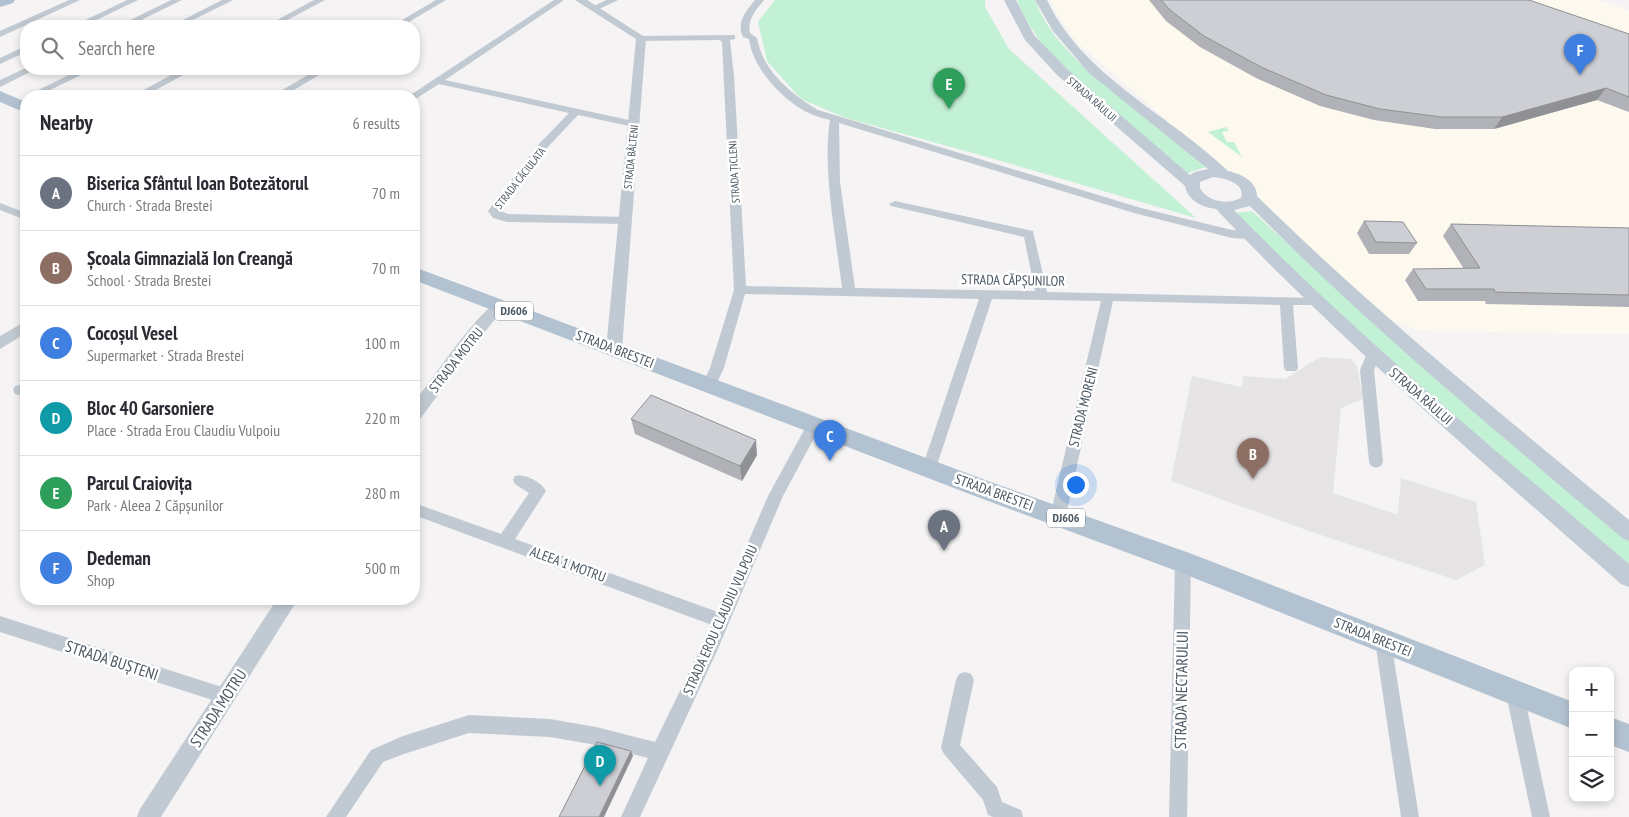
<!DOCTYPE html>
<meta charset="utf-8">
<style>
:root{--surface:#fff;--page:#f2f2f3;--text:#2b2b33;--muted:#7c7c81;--line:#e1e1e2;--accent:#1a73e8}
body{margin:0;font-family:"PT Sans Narrow",sans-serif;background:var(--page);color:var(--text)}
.controls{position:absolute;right:15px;bottom:15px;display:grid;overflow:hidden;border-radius:10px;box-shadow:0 2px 8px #0003}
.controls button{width:45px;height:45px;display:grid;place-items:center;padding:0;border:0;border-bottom:1px solid var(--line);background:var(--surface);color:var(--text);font:25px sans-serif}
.you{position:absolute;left:1075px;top:484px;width:18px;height:18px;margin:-12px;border:4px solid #fff;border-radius:50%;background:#1a73e8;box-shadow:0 0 0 8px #1a73e833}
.badge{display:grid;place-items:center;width:32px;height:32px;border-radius:50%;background:var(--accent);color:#fff;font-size:16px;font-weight:700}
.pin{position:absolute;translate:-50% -41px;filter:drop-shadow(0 1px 2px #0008)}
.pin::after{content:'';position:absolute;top:26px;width:18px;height:15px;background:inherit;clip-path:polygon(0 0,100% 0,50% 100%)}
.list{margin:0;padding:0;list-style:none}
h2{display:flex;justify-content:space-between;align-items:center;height:65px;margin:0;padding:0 20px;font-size:21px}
h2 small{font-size:16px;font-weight:400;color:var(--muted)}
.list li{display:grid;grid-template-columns:32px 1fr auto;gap:15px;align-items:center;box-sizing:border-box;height:75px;padding:0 20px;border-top:1px solid var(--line)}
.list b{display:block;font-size:19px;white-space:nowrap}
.list p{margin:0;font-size:16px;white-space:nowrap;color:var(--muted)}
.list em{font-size:16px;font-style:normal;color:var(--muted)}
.icon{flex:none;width:28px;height:28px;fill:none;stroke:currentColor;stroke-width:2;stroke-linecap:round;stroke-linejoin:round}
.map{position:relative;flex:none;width:1629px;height:817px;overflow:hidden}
.search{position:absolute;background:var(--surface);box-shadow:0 2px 8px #0003;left:20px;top:20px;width:400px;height:55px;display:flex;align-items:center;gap:12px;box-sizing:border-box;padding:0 18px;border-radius:20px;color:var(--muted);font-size:19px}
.panel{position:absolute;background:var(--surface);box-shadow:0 2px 8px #0003;left:20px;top:90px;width:400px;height:515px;border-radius:20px}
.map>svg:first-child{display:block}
.commercial{fill:#fdf9ef}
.education{fill:#e6e4e5}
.green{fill:#c3f1d5}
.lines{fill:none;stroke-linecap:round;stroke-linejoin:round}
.minor{fill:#c1cad2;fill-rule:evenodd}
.tertiary{fill:#c1cad2;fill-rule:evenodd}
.secondary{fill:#c1cbd6;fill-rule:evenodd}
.primary{fill:#b3c2d1;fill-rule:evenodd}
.wall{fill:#b0b2b7}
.shaded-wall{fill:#909195}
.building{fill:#cdcfd5;stroke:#909195}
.labels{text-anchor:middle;stroke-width:5;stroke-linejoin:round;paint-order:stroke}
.far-street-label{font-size:11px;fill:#4a5661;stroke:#fff}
.shield{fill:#fff;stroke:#808990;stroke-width:1}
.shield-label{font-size:12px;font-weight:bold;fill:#4a5661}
.street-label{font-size:14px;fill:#4a5661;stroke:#fff}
.near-street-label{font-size:16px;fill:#4a5661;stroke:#fff}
</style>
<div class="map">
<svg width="1629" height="817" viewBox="0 0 1629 817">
<rect width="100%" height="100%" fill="#f5f3f3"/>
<!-- commercial -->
<path class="commercial" d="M1051,0H1600L1629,10V334L1422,331L1389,319L1255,197L1077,42L1057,14Z"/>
<!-- education -->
<path class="education" d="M1320,357L1351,359L1357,366L1363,399L1341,408L1333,493L1398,515L1401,478L1476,502L1485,565L1456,580L1309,531L1171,481L1192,376L1242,387L1243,376L1285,379Z"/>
<!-- green -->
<g class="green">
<path d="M775,0H985V7L1009,49L1196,218L994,159L846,118L801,99L767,61L758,22Z"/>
<path d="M1017,0H1035C1052,45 1092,74 1129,104C1154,125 1180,146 1206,167L1185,174C1160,152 1135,130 1110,109C1073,77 1035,46 1017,0Z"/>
<path d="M1226,127L1229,131L1222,132L1227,142H1234L1242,157L1208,132Z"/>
<path d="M1252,211L1401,347L1629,539V568L1380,352L1231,213Z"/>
</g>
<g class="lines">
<!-- minor -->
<g class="minor">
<path d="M69,0H80L0,37V31Z"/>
<path d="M127,0H138L84,26H73Z"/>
<path d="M171,0H182L129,26H118Z"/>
<path d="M222,0H233L181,26H171Z"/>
<path d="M314,0H325L276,26H266Z"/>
<path d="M436,0H446L402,26H392Z"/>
<path d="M554,0H564L445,80L638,122L639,124L634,127L578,115L546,149L500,211L508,214L625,217L629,218L631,221L629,224L507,222L493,218L488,211L538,145L569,113L439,84L417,98L414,99V96H409Z"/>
<path d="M606,0H618L597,10L590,8Z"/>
<path d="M755,0H764C756,10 747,19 750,33L757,38C763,71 790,93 818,110L1141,208L1232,230L1248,231L1254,235L1248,239L1232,238L1134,213L839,123L840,182L855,288L1035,291L1024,237L891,206L889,204L895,201L1033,231L1047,292L1318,298L1320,301L1314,305H1293L1298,368L1296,371H1286L1284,368L1280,305L1113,301L1066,516L1063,521L1058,522L1053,521L1050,516L1101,301L992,299L936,468L934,472L929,474L924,472L922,468L979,299L745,294L724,368L714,389H704L702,385L710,368L734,290L722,42L720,40L641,41L637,38L638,36L735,35V39L730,40L734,76L746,286L842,288C836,238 822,168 830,120C824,118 817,117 811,114C785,103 752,68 749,39L743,37C736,23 746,11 755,0Z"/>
<path d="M26,46V52L0,64V58Z"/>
<path d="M26,68L36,69L0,87V80Z"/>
<path d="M81,69H93L38,96H26Z"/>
<path d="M182,69H194L145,96H133Z"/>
<path d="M318,69H329L284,96H272Z"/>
<path d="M0,203L26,213V220L0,210Z"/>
<path d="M1373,349L1378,351L1380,354L1374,370L1383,462L1381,466L1376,468L1371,466L1369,462L1360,370L1368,351Z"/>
<path d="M20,385L26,387V397L15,394L13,390L15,386Z"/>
<path d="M814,420L819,421L821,425L783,496L717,651L640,817H621L648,758L596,745L550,737L469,733L404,754L383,762L346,817H326L371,750L403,736L469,715L550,719L596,727L655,742L712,625L414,515V503L501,534L529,493L515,484L513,480L515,476C524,473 542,482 546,491L515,539L718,612L768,496L809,421Z"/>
<path d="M1183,555L1189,557L1191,562L1187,817H1169L1175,562L1177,557Z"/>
<path d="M0,616L225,688L231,690L234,696L231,702L225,704L0,632Z"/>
<path d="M1383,633L1389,635L1391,641L1419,817H1401L1375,641L1377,635Z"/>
<path d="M965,672L971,674L974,680L960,745L997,787L1002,802L1021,810L1023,817H993L988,815L983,800L944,754L941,748L956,680L959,674Z"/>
<path d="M1515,686L1521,688L1524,694L1550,817H1532L1506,694L1509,688Z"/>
</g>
<!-- tertiary -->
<g class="tertiary">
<path d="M575,0H587L646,38L622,349L619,353L614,355L609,353L606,349L636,39Z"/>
<path d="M500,301L505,302L507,306L491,324L420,419L414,421V403C429,384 481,306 500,301Z"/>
<path d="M26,321V333L0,349V336Z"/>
<path d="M277,599H298L161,817H137L140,809Z"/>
</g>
<!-- secondary -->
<path class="secondary" d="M1004,0H1016L1034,35L1067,69L1190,175L1195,172L1208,169L1089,73L1053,31L1035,0H1047C1083,77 1169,114 1228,171C1241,174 1257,181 1257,196C1374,312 1502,414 1629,520V541L1622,538C1495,430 1367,325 1250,206L1234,210C1358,337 1494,449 1629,564V587L1621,584C1483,462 1343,343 1216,209C1202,207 1188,201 1185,186L1057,75L1025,40ZM1213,177C1224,178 1246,183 1241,198C1228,205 1207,202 1200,188V182Z"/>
<!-- primary -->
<g class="primary">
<path d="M0,0H15L13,3L0,7Z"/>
<path d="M0,91L26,102V113L0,102Z"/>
<path d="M414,267L988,481L1192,554L1573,702V729L1174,570L972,495L414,280Z"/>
<path d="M1610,717L1629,724V752L1610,745Z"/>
</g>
</g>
<!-- wall -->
<g class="wall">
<path d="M1149,0H1531V1L1629,34V112L1597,100L1494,129H1435L1374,120L1320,106L1256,78L1200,47L1166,21Z"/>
<path d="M1364,221L1417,243L1409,254H1369L1357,233Z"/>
<path d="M1451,224L1629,228V307L1486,304L1485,301H1418L1405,280L1413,269H1464L1443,236Z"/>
<path d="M631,419L757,455L742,481L635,434Z"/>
</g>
<!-- shaded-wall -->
<g class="shaded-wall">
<path d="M1606,88L1597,100L1494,129L1502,117Z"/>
<path d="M756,440L757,455L742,481L740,466Z"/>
<path d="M631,751L633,756L604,817H599Z"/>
</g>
<!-- building -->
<g class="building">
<path d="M1161,0H1529L1629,34V97L1606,88L1502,117H1442L1380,109L1326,95L1261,67L1204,36L1170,10Z"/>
<path d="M1364,221L1403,222L1417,243L1376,242Z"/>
<path d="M1451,224L1629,228V295L1495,292L1494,289H1426L1413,269L1480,268Z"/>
<path d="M651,395L756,440L740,466L631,419Z"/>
<path d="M597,742L631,751L599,817H559Z"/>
</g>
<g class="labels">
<!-- far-street labels -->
<g class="far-street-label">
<text transform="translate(1092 99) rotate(41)" y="4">STRADA RÂULUI</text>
<text transform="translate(631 157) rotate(-84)" y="4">STRADA BÂLTENI</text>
<text transform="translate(734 172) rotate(-93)" y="4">STRADA ȚICLENI</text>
<text transform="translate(520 178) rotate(-52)" y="4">STRADA CĂCIULATA</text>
</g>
<!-- shield labels -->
<g class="shield">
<rect x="495" y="301.5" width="38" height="19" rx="4"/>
<rect x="1047" y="508.5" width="38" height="19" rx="4"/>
</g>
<g class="shield-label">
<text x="514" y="315">DJ606</text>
<text x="1066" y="522">DJ606</text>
</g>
<!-- street labels -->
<g class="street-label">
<text transform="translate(1013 280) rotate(1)" y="5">STRADA CĂPȘUNILOR</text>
<text transform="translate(615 349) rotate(21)" y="5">STRADA BRESTEI</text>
<text transform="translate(456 360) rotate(-52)" y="5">STRADA MOTRU</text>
<text transform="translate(1421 396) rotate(41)" y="5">STRADA RÂULUI</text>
<text transform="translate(1083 407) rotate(-76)" y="5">STRADA MORENI</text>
<text transform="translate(994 492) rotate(20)" y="5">STRADA BRESTEI</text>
<text transform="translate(568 564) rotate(20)" y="5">ALEEA 1 MOTRU</text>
<text transform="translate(720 620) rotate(-66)" y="5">STRADA EROU CLAUDIU VULPOIU</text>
<text transform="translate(1373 637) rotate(22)" y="5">STRADA BRESTEI</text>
</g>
<!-- near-street labels -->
<g class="near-street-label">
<text transform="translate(112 660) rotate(18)" y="6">STRADA BUȘTENI</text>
<text transform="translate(1181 690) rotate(-89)" y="6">STRADA NECTARULUI</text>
<text transform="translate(218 708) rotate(-57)" y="6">STRADA MOTRU</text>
</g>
</g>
</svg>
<div class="controls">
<button>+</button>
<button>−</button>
<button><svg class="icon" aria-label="layers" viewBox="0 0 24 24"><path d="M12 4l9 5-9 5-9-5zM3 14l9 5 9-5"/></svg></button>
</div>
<div class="you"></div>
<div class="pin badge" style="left:944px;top:551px;background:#6b7280">A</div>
<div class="pin badge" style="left:1253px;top:479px;background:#8d6e63">B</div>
<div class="pin badge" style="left:830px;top:461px;background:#3f7fe0">C</div>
<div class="pin badge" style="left:600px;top:786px;background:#0f9aa8">D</div>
<div class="pin badge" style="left:949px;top:109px;background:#2e9e5b">E</div>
<div class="pin badge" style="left:1580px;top:75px;background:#3f7fe0">F</div>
<div class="search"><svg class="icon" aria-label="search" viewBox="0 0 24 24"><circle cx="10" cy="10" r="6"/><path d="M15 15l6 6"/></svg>Search here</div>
<section class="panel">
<h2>Nearby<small>6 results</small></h2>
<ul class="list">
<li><span class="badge" style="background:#6b7280">A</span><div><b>Biserica Sfântul Ioan Botezătorul</b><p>Church · Strada Brestei</p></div><em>70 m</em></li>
<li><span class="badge" style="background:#8d6e63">B</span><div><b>Școala Gimnazială Ion Creangă</b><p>School · Strada Brestei</p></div><em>70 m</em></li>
<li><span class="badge" style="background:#3f7fe0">C</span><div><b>Cocoșul Vesel</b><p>Supermarket · Strada Brestei</p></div><em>100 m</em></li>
<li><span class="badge" style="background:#0f9aa8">D</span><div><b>Bloc 40 Garsoniere</b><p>Place · Strada Erou Claudiu Vulpoiu</p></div><em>220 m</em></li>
<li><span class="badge" style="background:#2e9e5b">E</span><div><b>Parcul Craiovița</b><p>Park · Aleea 2 Căpșunilor</p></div><em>280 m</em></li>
<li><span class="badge" style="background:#3f7fe0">F</span><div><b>Dedeman</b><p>Shop</p></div><em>500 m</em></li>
</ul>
</section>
</div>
